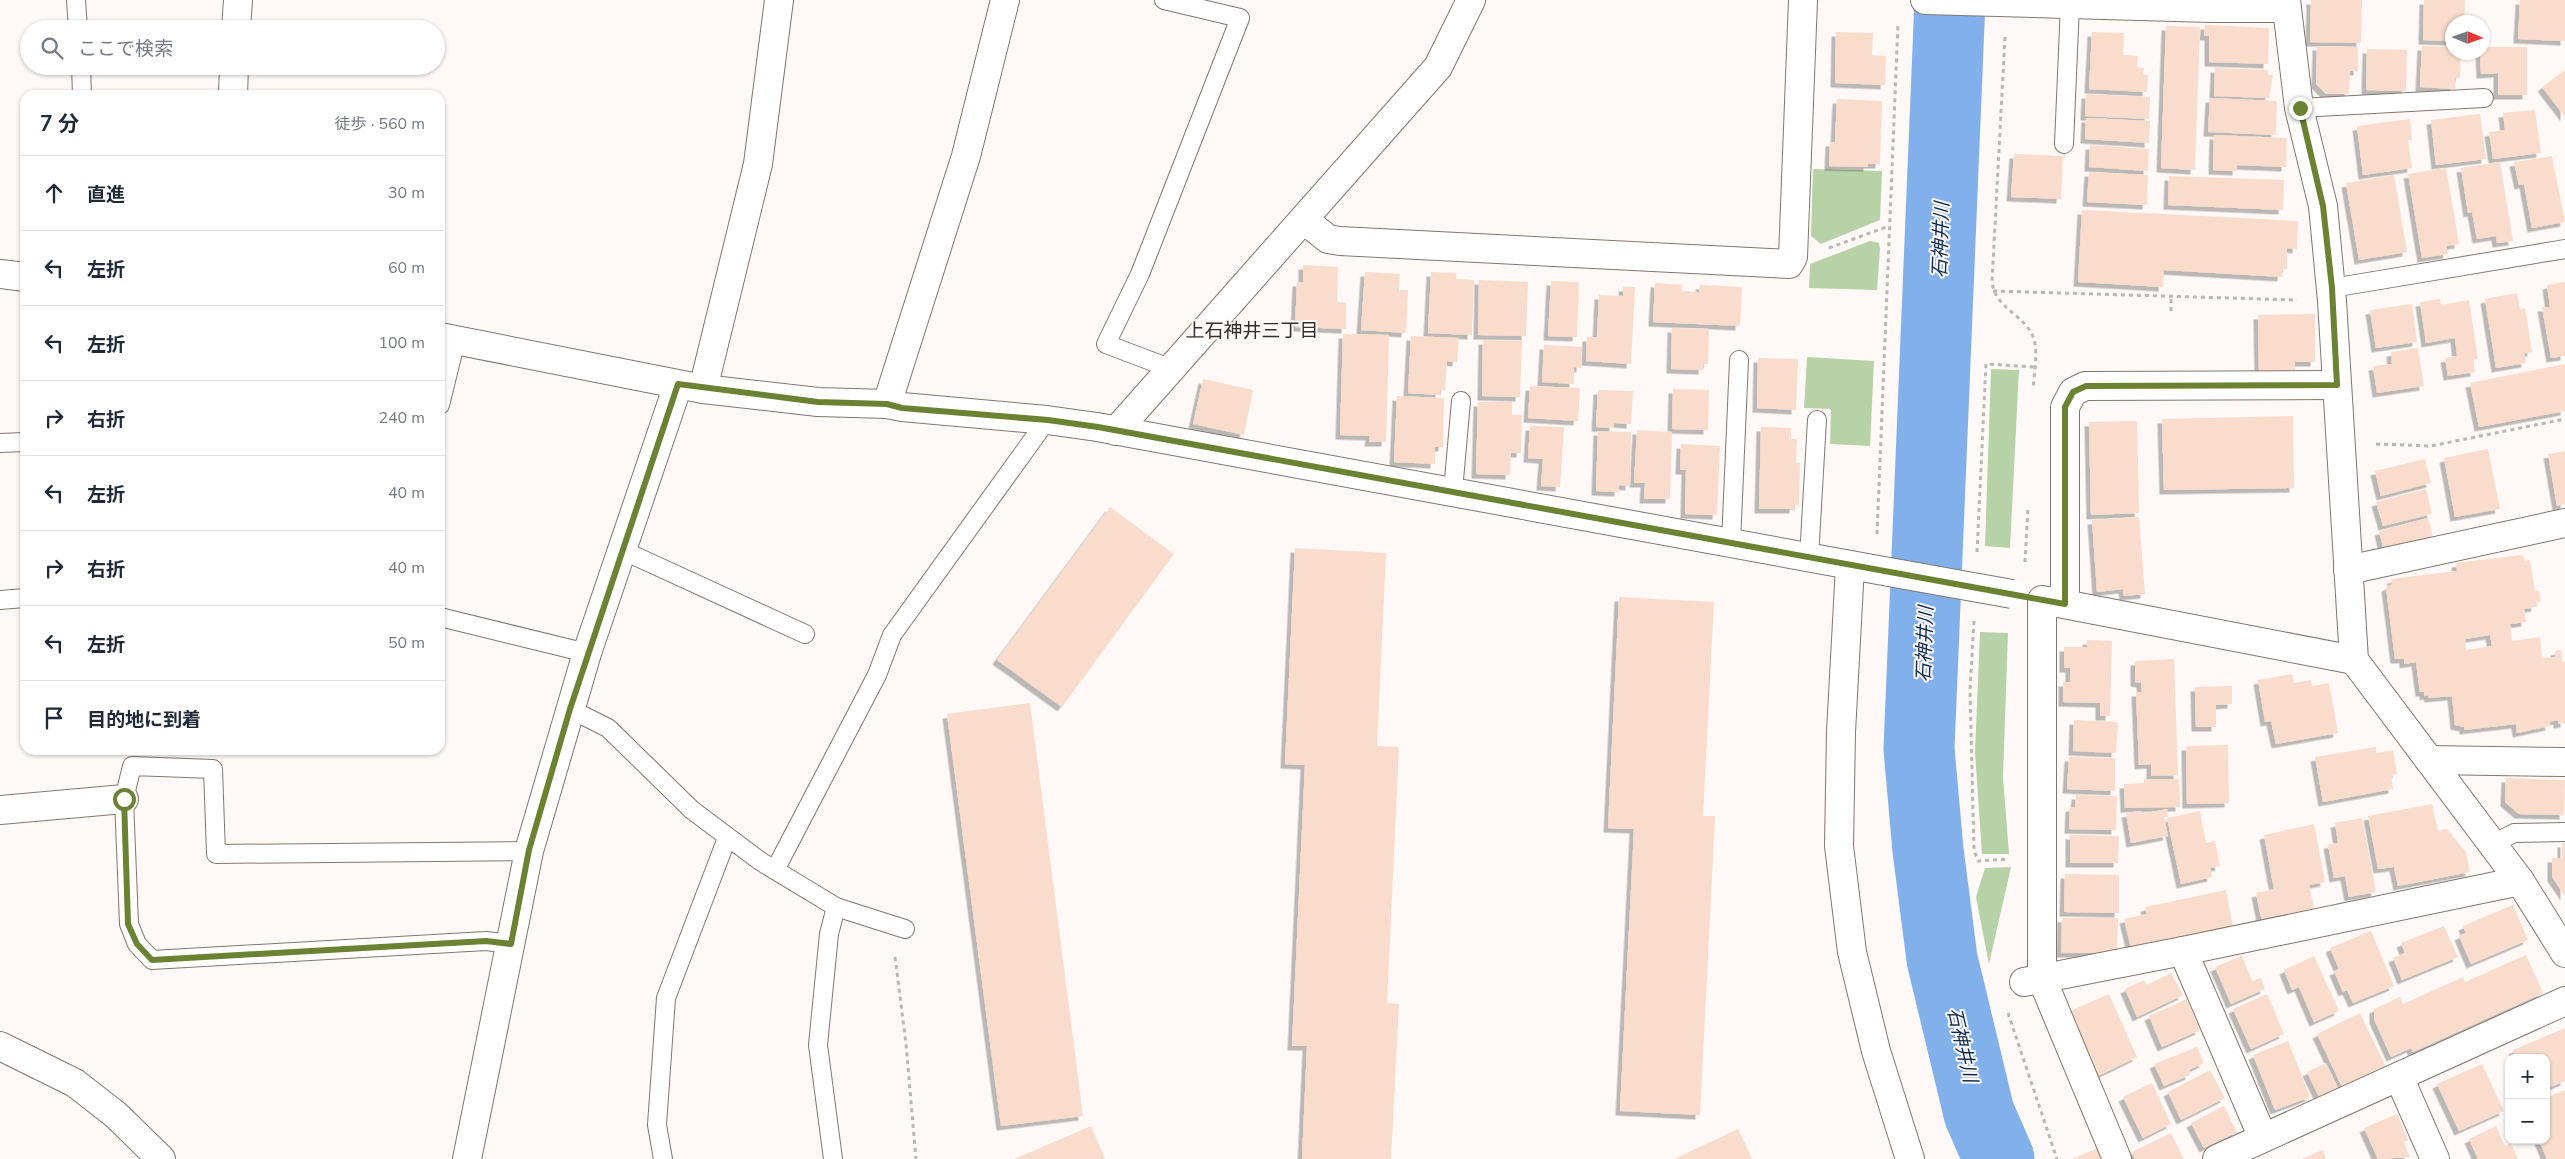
<!DOCTYPE html>
<html lang="ja">
<meta charset="utf-8">
<style>
:root{--surface:#fff;--page:#f2f2f3;--text:#1f2937;--muted:#747a83;--line:#e0e1e3}
body{margin:0;font-family:"Nunito Sans","Noto Sans JP",sans-serif;background:var(--page);color:var(--text)}
.controls{position:absolute;right:15px;bottom:15px;display:grid;overflow:hidden;border-radius:10px;box-shadow:0 1px 4px #0004}
.controls button{width:45px;height:45px;display:grid;place-items:center;padding:0;border:0;border-bottom:1px solid var(--line);background:var(--surface);color:var(--text);font:25px sans-serif}
.compass{position:absolute;left:2445px;top:15px;width:45px;height:45px;border-radius:50%;background:var(--surface);box-shadow:0 1px 4px #0004;rotate:92deg}
.stop{position:absolute;width:15px;height:15px;margin:-11px;border:4px solid #6b8233;border-radius:50%;background:#fff}
.stop.end{background:#6b8233;border-color:#fff;box-shadow:0 1px 5px #0008}
.list{margin:0;padding:0;list-style:none}
h2{display:flex;justify-content:space-between;align-items:center;height:65px;margin:0;padding:0 20px;font-size:21px}
h2 small{font-size:16px;font-weight:400;color:var(--muted)}
.list li{display:grid;grid-template-columns:32px 1fr auto;gap:15px;align-items:center;box-sizing:border-box;height:75px;padding:0 20px;border-top:1px solid var(--line)}
.list b{display:block;font-size:19px;white-space:nowrap}
.list em{font-size:16px;font-style:normal;color:var(--muted)}
.icon{flex:none;width:28px;height:28px;fill:none;stroke:currentColor;stroke-width:2;stroke-linecap:round;stroke-linejoin:round}
.map{position:relative;flex:none;width:2565px;height:1159px;overflow:hidden}
.search{position:absolute;background:var(--surface);box-shadow:0 1px 4px #0004;left:20px;top:20px;width:425px;height:55px;display:flex;align-items:center;gap:12px;box-sizing:border-box;padding:0 18px;border-radius:28px;color:var(--muted);font-size:19px}
.panel{position:absolute;background:var(--surface);box-shadow:0 1px 4px #0004;left:20px;top:90px;width:425px;height:665px;border-radius:15px}
.map>svg:first-child{display:block}
.green{fill:#b7d2a7}
.lines{fill:none;stroke-linecap:round;stroke-linejoin:round}
.river{stroke:#82b0eb;stroke-width:71}
.building{fill:#f9dccb;fill-rule:evenodd;filter:url(#shadow)}
.lane-casing{stroke:#827770;stroke-width:20}
.street-casing{stroke:#827770;stroke-width:30}
.secondary-casing{stroke:#827770;stroke-width:30}
.path{stroke:#bcb7b4;stroke-width:3;stroke-dasharray:4 4;stroke-linecap:butt}
.lane{stroke:#fff;stroke-width:18}
.street{stroke:#fff;stroke-width:28}
.secondary{stroke:#fff;stroke-width:28}
.street-bridge-casing{stroke:#827770;stroke-width:30;stroke-linecap:butt}
.street-bridge{stroke:#fff;stroke-width:28}
.route{stroke:#6b8233;stroke-width:6}
.labels{text-anchor:middle;stroke-width:4;stroke-linejoin:round;paint-order:stroke}
.water-label{font-size:19px;font-style:italic;fill:#0d2c51;stroke:#fef9f6}
.neighbourhood-label{font-size:19px;fill:#342f2c;stroke:#fef9f6}
</style>
<div class="map">
<svg width="2565" height="1159" viewBox="0 0 2565 1159">
<defs>
<filter id="shadow"><feDropShadow dx="-4.5" dy="4.5" stdDeviation="0" flood-color="#0004"/></filter>
</defs>
<rect width="100%" height="100%" fill="#fef9f6"/>
<!-- green -->
<g class="green">
<path d="M1813,169L1882,171L1880,220L1821,244L1811,236Z"/>
<path d="M1870,241L1879,243L1880,249L1877,290L1809,288L1810,264Z"/>
<path d="M1807,357L1874,361L1870,446L1830,444L1831,409L1804,408Z"/>
<path d="M1991,369L2019,370L2010,548L1985,546Z"/>
<path d="M1980,632L2008,633L2003,777L2009,854H1982L1975,752Z"/>
<path d="M2011,867L1989,964L1976,897L1985,868Z"/>
</g>
<g class="lines">
<!-- river -->
<path class="river" d="M1950,0L1919,749L1928,850L1942,959L1979,1113L1999,1159"/>
</g>
<!-- building -->
<g class="building">
<path d="M2311,0H2362L2361,43L2310,42Z"/>
<path d="M2424,0H2465L2464,22H2452V41L2423,40Z"/>
<path d="M2520,0H2565V41L2518,39Z"/>
<path d="M2205,25L2269,28L2268,64L2209,62V36H2204Z"/>
<path d="M2166,26L2200,27L2195,170L2161,168Z"/>
<path d="M1836,32L1873,33L1872,55L1886,56L1885,85L1835,83Z"/>
<path d="M2092,32L2124,33L2123,55L2138,56L2137,67L2144,68L2143,74L2148,75L2147,92L2089,89Z"/>
<path d="M2317,46L2358,47V71H2350L2349,94H2326L2316,84Z"/>
<path d="M2422,46L2452,47V52H2461L2460,78H2455V89L2420,87Z"/>
<path d="M2482,47H2527V95H2498V73L2481,74L2480,52H2482Z"/>
<path d="M2367,49L2407,50L2406,91L2366,90Z"/>
<path d="M2215,68L2268,70V75H2273L2269,98L2214,96Z"/>
<path d="M2565,70V117L2542,87Z"/>
<path d="M2086,94L2150,97L2149,119L2085,116Z"/>
<path d="M2210,98L2277,101L2276,135L2208,132Z"/>
<path d="M1837,99L1882,101L1880,164H1868V167L1829,166L1830,142H1835Z"/>
<path d="M2535,110L2541,153L2493,159L2489,132L2505,130L2503,113Z"/>
<path d="M2480,114L2486,159L2436,165L2431,120Z"/>
<path d="M2086,118L2150,121L2149,143L2085,139Z"/>
<path d="M2410,119L2412,140H2408L2412,168L2363,175L2357,126Z"/>
<path d="M2214,135L2287,138L2286,167L2237,165V171L2213,170Z"/>
<path d="M2090,145L2149,149L2148,171L2089,167Z"/>
<path d="M2014,154L2063,156L2061,199L2011,197Z"/>
<path d="M2552,156L2565,222L2532,228L2524,184L2519,185L2514,162Z"/>
<path d="M2500,162L2513,241L2497,243L2496,236L2477,239L2472,212L2468,213L2461,168Z"/>
<path d="M2446,168L2459,244L2446,246L2448,254L2422,258L2408,174Z"/>
<path d="M2089,172L2148,175L2147,205L2087,202Z"/>
<path d="M2394,175L2407,252L2359,260L2346,183Z"/>
<path d="M2169,176L2284,180L2283,210L2168,205Z"/>
<path d="M2082,210L2298,221L2297,249L2287,248V269H2282V277L2164,270L2163,287L2078,282Z"/>
<path d="M1303,265L1338,267L1337,302L1346,303V329L1295,327L1297,282H1303Z"/>
<path d="M1365,272L1400,274L1399,290H1408L1406,333L1361,330Z"/>
<path d="M1431,272L1457,273L1456,279L1474,280L1472,335L1428,333Z"/>
<path d="M1479,280L1528,282L1526,336L1478,335Z"/>
<path d="M1551,281L1579,282L1577,337L1548,336Z"/>
<path d="M2565,282V356L2551,358L2542,307H2550L2547,285Z"/>
<path d="M1655,283L1682,285V291L1699,292L1700,285L1742,287L1740,326L1653,322Z"/>
<path d="M1623,287H1635L1631,364L1586,361L1587,337H1597L1599,295L1623,296Z"/>
<path d="M2517,293L2520,309L2525,308L2532,352L2524,353L2526,363L2496,368L2485,299Z"/>
<path d="M2440,299L2441,305L2469,300L2478,359H2473L2475,372L2448,376L2445,358L2457,356L2455,338L2426,343L2420,302Z"/>
<path d="M2412,304L2417,342L2376,348L2370,310Z"/>
<path d="M2315,314V362H2295V370L2259,371L2258,315Z"/>
<path d="M1672,328L1709,329L1708,364H1703V370L1671,369Z"/>
<path d="M1343,334L1389,335L1386,442H1369L1370,436L1340,435Z"/>
<path d="M1411,336L1459,338L1457,362L1447,361L1445,390H1440V395L1408,393Z"/>
<path d="M1483,340L1522,341L1520,397L1482,396Z"/>
<path d="M1544,345L1582,347L1581,368L1574,367V384L1542,382Z"/>
<path d="M2418,348L2424,386L2377,393L2373,366L2392,364L2391,352Z"/>
<path d="M1758,358L1798,359L1796,410L1757,408Z"/>
<path d="M2565,364V411L2479,427L2470,383Z"/>
<path d="M1203,379L1253,390L1244,435L1193,424Z"/>
<path d="M1530,386L1580,388L1578,421L1528,418Z"/>
<path d="M1673,389L1709,390L1708,430L1672,429Z"/>
<path d="M1598,390L1633,391L1631,424L1614,423V428L1596,427Z"/>
<path d="M1397,396L1444,398L1443,447H1435V464L1394,462Z"/>
<path d="M1478,402H1512V415H1522L1521,453H1511L1510,475L1476,474Z"/>
<path d="M2293,416L2294,488L2164,490L2162,419Z"/>
<path d="M2137,421L2139,513L2091,515L2089,422Z"/>
<path d="M1530,426L1564,427L1560,487L1541,486L1543,459L1528,458Z"/>
<path d="M1761,427L1791,428V439H1797L1796,462L1800,463L1799,505H1794V509H1759Z"/>
<path d="M1637,430L1672,432L1670,499H1644L1645,483H1634Z"/>
<path d="M1598,431L1631,432L1630,486L1619,485V492L1596,491Z"/>
<path d="M1681,444L1720,446L1717,515L1685,514L1686,470H1680Z"/>
<path d="M2488,449L2500,509L2455,517L2444,458Z"/>
<path d="M2565,451V504L2557,506L2548,454Z"/>
<path d="M2425,459L2431,483L2381,496L2375,471Z"/>
<path d="M2426,489L2432,514L2383,526L2376,502Z"/>
<path d="M1110,507L1174,554L1062,707L997,660Z"/>
<path d="M2139,517L2145,594L2124,596L2123,589L2097,592L2092,520Z"/>
<path d="M2428,518L2434,542L2385,555L2379,531Z"/>
<path d="M1295,548L1386,553L1377,746L1399,747L1387,1003L1399,1004L1391,1159H1302L1307,1046H1292L1305,765L1285,764Z"/>
<path d="M2521,555L2524,557L2525,561L2530,560L2535,591H2539L2541,602H2535L2536,607L2524,609L2526,622L2510,624L2512,641L2540,637L2542,658L2555,657V651L2561,650L2562,662L2565,661V723L2558,724V720L2549,722L2550,726L2517,733L2516,724L2464,730V727L2455,725L2452,696L2429,698L2428,695L2424,696V692H2420L2416,662L2404,664V659H2395L2386,587L2393,584L2391,579L2457,571L2456,563ZM2490,635L2492,646L2466,650L2465,639Z"/>
<path d="M1619,597L1714,602L1703,816H1715L1700,1115L1620,1111L1634,829L1608,828Z"/>
<path d="M2087,640L2112,641L2110,716H2100V703L2063,702V682H2070V668H2064V647H2087Z"/>
<path d="M2174,659L2178,775L2151,776V764L2139,765L2136,692H2142L2141,683L2135,682V661Z"/>
<path d="M2292,674L2294,683L2311,680L2312,686L2329,683L2338,733L2276,744L2271,721L2265,722L2258,680Z"/>
<path d="M2232,686V704L2216,705V727H2196L2195,687Z"/>
<path d="M1030,703L1083,1116L1001,1126L947,714Z"/>
<path d="M2074,720L2118,722L2116,753L2073,751Z"/>
<path d="M2228,745L2229,803L2187,804L2186,746Z"/>
<path d="M2376,747V753L2393,750L2397,774L2391,775L2393,789L2323,802L2315,757Z"/>
<path d="M2069,757L2115,758V791L2067,789Z"/>
<path d="M2506,778L2565,780L2564,815L2519,814L2505,802Z"/>
<path d="M2144,779H2179L2180,807L2125,808L2124,784L2144,783Z"/>
<path d="M2076,795L2117,796L2116,830L2069,829L2070,807H2075Z"/>
<path d="M2432,804L2438,831L2447,829L2466,852L2470,872L2398,886L2394,867L2378,869L2368,816Z"/>
<path d="M2167,809L2168,817H2164L2168,836L2131,843L2126,813L2141,811V814Z"/>
<path d="M2200,811L2206,843L2215,841L2220,866L2210,868L2212,877L2181,884L2167,818Z"/>
<path d="M2362,818L2376,892L2349,897L2345,876L2334,878L2328,844L2338,843L2335,823Z"/>
<path d="M2314,824L2325,882L2309,885L2315,912L2262,922L2256,893L2274,889L2264,835Z"/>
<path d="M2070,835L2119,836L2118,863H2070Z"/>
<path d="M2562,843H2565V896L2552,877V858H2562Z"/>
<path d="M2065,874L2119,875V913L2064,912Z"/>
<path d="M2226,890L2233,927L2131,948L2124,919L2147,914L2145,907Z"/>
<path d="M2513,905L2528,940L2471,964L2459,936L2466,933L2463,926Z"/>
<path d="M2062,918H2118L2117,953H2061Z"/>
<path d="M2444,926L2458,957L2402,980L2393,958L2405,953L2401,943Z"/>
<path d="M2371,931L2394,986L2353,1003L2347,990L2343,992L2334,971L2339,969L2330,948Z"/>
<path d="M2526,955L2543,993L2413,1052L2411,1048L2391,1057L2374,1019V1009L2400,997L2403,1004L2463,977L2465,982Z"/>
<path d="M2242,956L2252,981L2261,978L2265,989L2231,1004L2215,967Z"/>
<path d="M2314,956L2339,1011L2314,1022L2299,987L2292,990L2284,970Z"/>
<path d="M2171,973L2183,995L2137,1017L2125,989L2144,980L2147,985Z"/>
<path d="M2109,994L2137,1057L2098,1076L2068,1012Z"/>
<path d="M2267,994L2284,1034L2251,1049L2233,1009Z"/>
<path d="M2187,999L2200,1030L2162,1047L2149,1016Z"/>
<path d="M2360,1013L2386,1067L2343,1089L2317,1034Z"/>
<path d="M2565,1028V1081L2546,1089V1058H2517L2513,1050Z"/>
<path d="M2288,1041L2310,1097L2275,1110L2253,1055Z"/>
<path d="M2197,1047L2204,1063L2189,1070L2190,1075L2164,1086L2154,1064Z"/>
<path d="M2326,1063L2339,1090L2320,1099L2307,1072Z"/>
<path d="M2482,1064L2504,1111L2459,1131L2437,1084Z"/>
<path d="M2210,1070L2225,1098L2181,1120L2168,1092Z"/>
<path d="M2152,1083L2171,1124L2143,1138L2123,1097Z"/>
<path d="M2565,1090V1159H2547L2539,1140H2546V1098Z"/>
<path d="M2224,1106L2237,1132L2204,1148L2191,1123Z"/>
<path d="M2397,1114L2408,1140L2404,1142L2410,1157L2378,1159L2364,1128Z"/>
<path d="M1091,1126L1105,1159H1014Z"/>
<path d="M2496,1126L2505,1146L2511,1143L2518,1159H2478L2469,1139Z"/>
<path d="M1738,1129L1752,1159H1674Z"/>
<path d="M2171,1133L2184,1159H2135L2132,1152Z"/>
<path d="M2100,1147L2105,1159H2072Z"/>
<path d="M2323,1150L2326,1159H2301Z"/>
</g>
<g class="lines">
<defs>
<g id="lane">
<path d="M76,0L78,29"/>
<path d="M1164,0L1240,18L1140,274L1106,344L1172,369"/>
<path d="M81,66L82,95"/>
<path d="M2299,108L2484,98"/>
<path d="M2064,144L2070,5"/>
<path d="M2332,288L2565,249"/>
<path d="M440,405L456,340"/>
<path d="M0,443L25,442"/>
<path d="M1453,491L1461,401"/>
<path d="M1731,543L1739,360"/>
<path d="M622,550L805,634"/>
<path d="M1809,558L1817,420"/>
<path d="M0,600L25,598"/>
<path d="M440,617L587,653"/>
<path d="M570,709L608,728L692,810L760,861L836,907L905,929"/>
<path d="M2493,844L2514,833L2565,832"/>
<path d="M775,870L877,675L892,635L1047,420"/>
<path d="M511,944L486,941L152,960L137,944L129,924L124,799L132,766L213,769L216,854L529,851"/>
<path d="M663,1159L657,1125L666,998L727,838"/>
<path d="M833,1159L818,1045L829,934L836,907"/>
</g>
<g id="street">
<path d="M1925,0L2211,8H2286"/>
<path d="M2286,0L2299,108L2323,206L2332,301L2354,660L2520,881L2565,953"/>
<path d="M236,29L238,0"/>
<path d="M233,95L234,66"/>
<path d="M1304,220L1328,239L1340,241L1789,264L1793,257L1803,0"/>
<path d="M0,274L25,277"/>
<path d="M440,337L703,389L818,402L887,404L902,407L1047,420L1097,427L1889,572"/>
<path d="M703,389L758,164L779,0"/>
<path d="M887,404L966,156L1005,0"/>
<path d="M1116,431L1438,67L1471,0"/>
<path d="M2348,570L2565,523"/>
<path d="M2042,600V979L2117,1159"/>
<path d="M2048,601L2354,660"/>
<path d="M2065,604V407L2073,392L2085,386L2337,385"/>
<path d="M2429,760L2565,762"/>
<path d="M0,810L124,799"/>
<path d="M2183,951L2263,1138"/>
<path d="M2024,982L2183,951L2520,881"/>
<path d="M0,1046L75,1083L116,1115L161,1159"/>
<path d="M2399,1077L2435,1159"/>
<path d="M467,1159L529,851L587,653L678,385"/>
<path d="M2217,1159L2565,1001"/>
</g>
<path id="secondary" d="M1850,566L1841,732L1839,846L1852,952L1876,1051L1910,1159"/>
</defs>
<!-- lane casing -->
<use href="#lane" class="lane-casing"/>
<!-- street casing -->
<use href="#street" class="street-casing"/>
<!-- secondary casing -->
<use href="#secondary" class="secondary-casing"/>
<!-- path -->
<g class="path">
<path d="M2005,37L1992,282C1995,309 2026,315 2034,339C2038,354 2034,374 2033,389"/>
<path d="M1829,248L1889,226"/>
<path d="M1993,291L2297,300"/>
<path d="M2171,311V296"/>
<path d="M2376,444L2431,446L2565,419"/>
<path d="M1877,534L1898,23"/>
<path d="M1977,552L1986,364L2035,367"/>
<path d="M2025,562L2028,508"/>
<path d="M1974,621L1970,690L1974,850L1978,861L2008,859"/>
<path d="M895,957L906,1044L916,1159"/>
<path d="M2008,1013L2057,1159"/>
</g>
<!-- lane -->
<use href="#lane" class="lane"/>
<!-- street -->
<use href="#street" class="street"/>
<!-- secondary -->
<use href="#secondary" class="secondary"/>
<defs>
<path id="street-bridge" d="M1889,572L2012,594"/>
</defs>
<!-- street-bridge casing -->
<use href="#street-bridge" class="street-bridge-casing"/>
<!-- street-bridge -->
<use href="#street-bridge" class="street-bridge"/>
</g>
<g class="lines">
<!-- route -->
<path class="route" d="M124,799L128,924L137,944L152,960L486,941L511,944L529,850L570,709L678,384L818,402L887,404L902,408L1048,420L1098,427L2065,604V407L2073,392L2086,386L2337,385L2332,288L2323,206L2300,108"/>
</g>
<g class="labels">
<!-- water labels -->
<g class="water-label">
<text transform="translate(1940 240) rotate(-88)" y="7">石神井川</text>
<text transform="translate(1924 644) rotate(-88)" y="7">石神井川</text>
<text transform="translate(1963 1045) rotate(77)" y="7">石神井川</text>
</g>
<!-- neighbourhood labels -->
<g class="neighbourhood-label">
<text x="1252" y="337">上石神井三丁目</text>
</g>
</g>
</svg>
<div class="controls">
<button>+</button>
<button>−</button>
</div>
<svg class="compass" viewBox="-18 -18 36 36"><path d="M0-13l5 13h-10z" fill="#e53935"/><path d="M0 13l5-13h-10z" fill="#747a83"/></svg>
<div class="stop" style="left:124px;top:799px"></div>
<div class="stop end" style="left:2300px;top:108px"></div>
<div class="search"><svg class="icon" aria-label="search" viewBox="0 0 24 24"><circle cx="10" cy="10" r="6"/><path d="M15 15l6 6"/></svg>ここで検索</div>
<section class="panel">
<h2>7 分<small>徒歩 · 560 m</small></h2>
<ul class="list">
<li><svg class="icon" aria-label="ahead" viewBox="0 0 24 24"><path d="M12 20V5M6 11l6-6 6 6"/></svg><div><b>直進</b></div><em>30 m</em></li>
<li><svg class="icon" aria-label="left" viewBox="0 0 24 24"><path d="M17 20v-9H6M10 6l-5 5 5 5"/></svg><div><b>左折</b></div><em>60 m</em></li>
<li><svg class="icon" aria-label="left" viewBox="0 0 24 24"><path d="M17 20v-9H6M10 6l-5 5 5 5"/></svg><div><b>左折</b></div><em>100 m</em></li>
<li><svg class="icon" aria-label="right" viewBox="0 0 24 24"><path d="M7 20v-9h11M14 6l5 5-5 5"/></svg><div><b>右折</b></div><em>240 m</em></li>
<li><svg class="icon" aria-label="left" viewBox="0 0 24 24"><path d="M17 20v-9H6M10 6l-5 5 5 5"/></svg><div><b>左折</b></div><em>40 m</em></li>
<li><svg class="icon" aria-label="right" viewBox="0 0 24 24"><path d="M7 20v-9h11M14 6l5 5-5 5"/></svg><div><b>右折</b></div><em>40 m</em></li>
<li><svg class="icon" aria-label="left" viewBox="0 0 24 24"><path d="M17 20v-9H6M10 6l-5 5 5 5"/></svg><div><b>左折</b></div><em>50 m</em></li>
<li><svg class="icon" aria-label="arrive" viewBox="0 0 24 24"><path d="M6 21V4h12l-3 4 3 4H6"/></svg><div><b>目的地に到着</b></div></li>
</ul>
</section>
</div>
